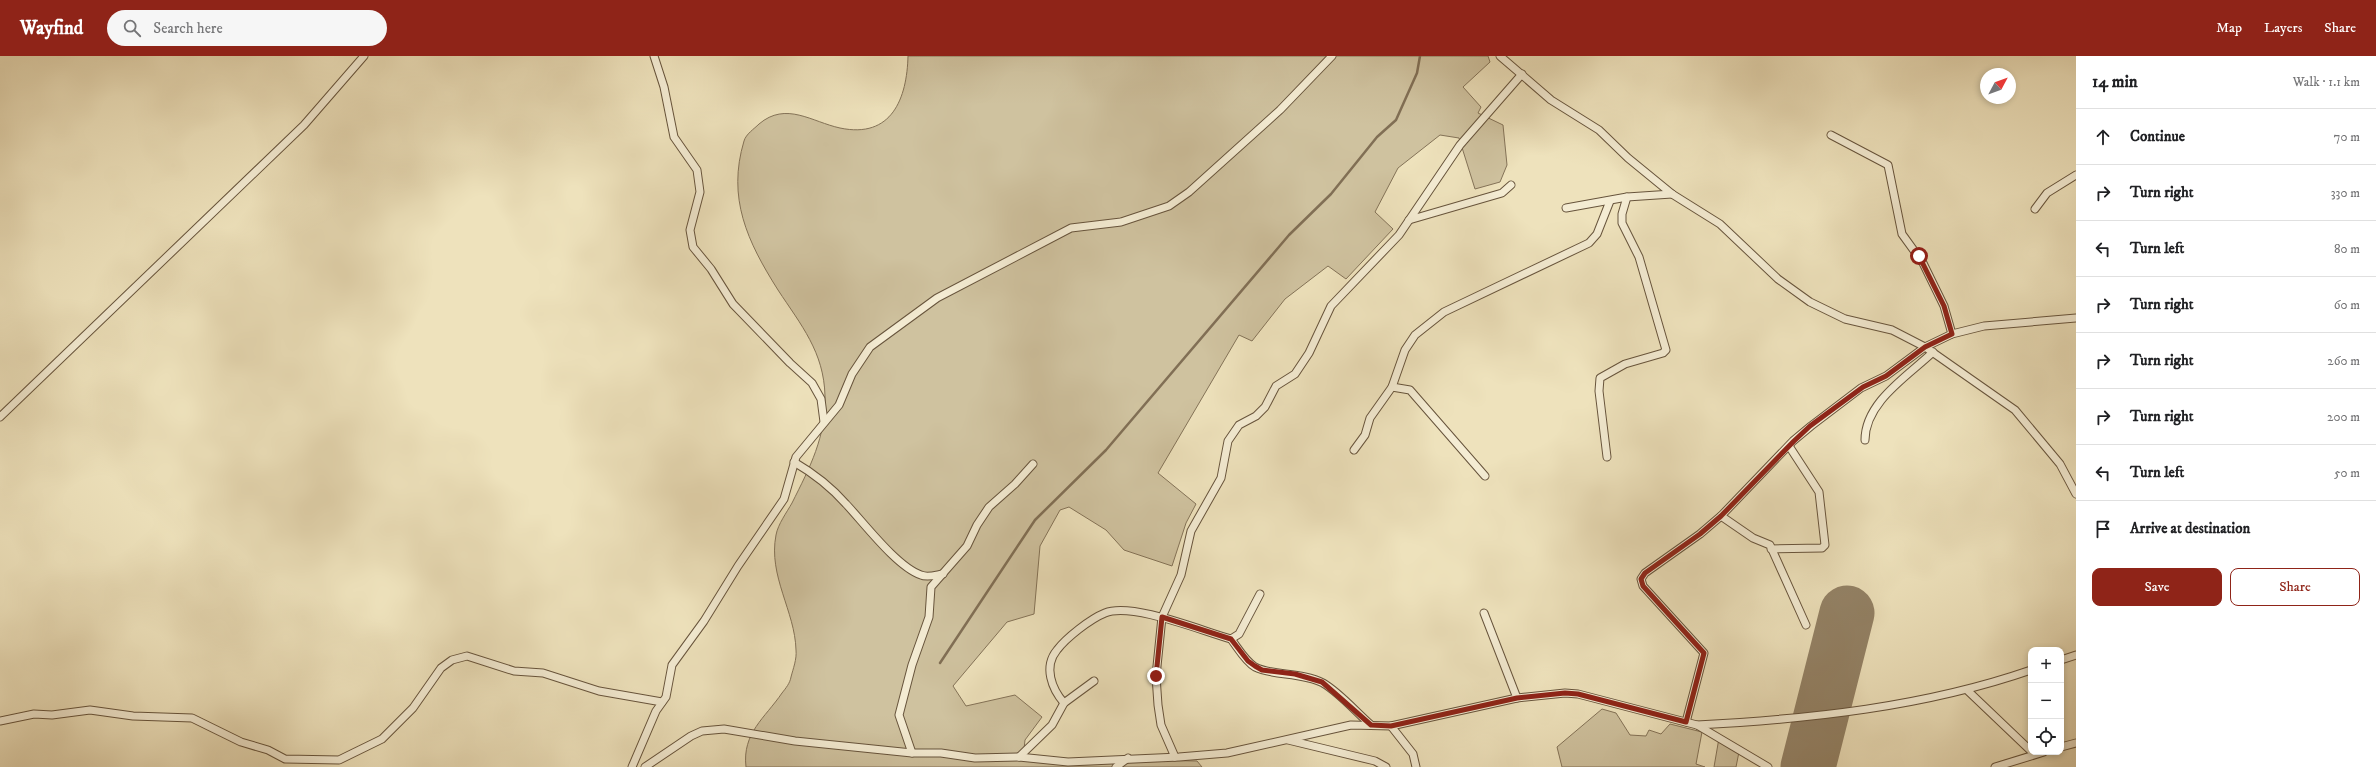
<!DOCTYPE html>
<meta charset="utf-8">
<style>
:root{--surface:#fff;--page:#f6f6f6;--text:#202124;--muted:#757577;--line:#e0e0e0;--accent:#8f2418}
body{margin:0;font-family:"IM FELL DW Pica",serif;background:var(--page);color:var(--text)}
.controls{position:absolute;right:12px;bottom:12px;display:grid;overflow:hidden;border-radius:8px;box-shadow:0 2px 6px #0003}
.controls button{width:36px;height:36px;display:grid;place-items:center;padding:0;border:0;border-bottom:1px solid var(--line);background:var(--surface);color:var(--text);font:20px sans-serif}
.compass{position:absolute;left:1980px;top:12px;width:36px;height:36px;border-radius:50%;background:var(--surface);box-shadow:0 2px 6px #0003;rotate:49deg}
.stop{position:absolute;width:12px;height:12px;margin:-9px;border:3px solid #8f2418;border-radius:50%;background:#fff}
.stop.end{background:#8f2418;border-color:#fff;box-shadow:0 1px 4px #0008}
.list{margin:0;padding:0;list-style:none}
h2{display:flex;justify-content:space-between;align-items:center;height:52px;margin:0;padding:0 16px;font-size:17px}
h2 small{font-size:13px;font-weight:400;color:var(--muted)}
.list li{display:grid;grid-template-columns:26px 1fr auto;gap:12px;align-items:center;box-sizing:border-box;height:56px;padding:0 16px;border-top:1px solid var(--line)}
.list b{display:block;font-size:15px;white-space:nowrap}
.list em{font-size:13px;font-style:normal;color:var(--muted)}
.actions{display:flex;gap:8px;padding:12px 16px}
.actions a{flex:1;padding:9px 0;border:1px solid var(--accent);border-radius:8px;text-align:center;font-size:14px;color:var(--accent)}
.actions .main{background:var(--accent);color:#fff}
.icon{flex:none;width:22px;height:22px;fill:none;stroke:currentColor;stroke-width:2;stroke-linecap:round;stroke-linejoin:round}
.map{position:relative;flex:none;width:2076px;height:711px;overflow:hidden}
header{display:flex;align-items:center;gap:24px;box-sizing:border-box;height:56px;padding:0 20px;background:var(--accent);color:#fff}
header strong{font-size:19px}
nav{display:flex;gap:22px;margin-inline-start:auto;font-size:14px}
.search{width:280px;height:36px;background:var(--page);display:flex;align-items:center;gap:10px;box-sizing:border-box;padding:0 14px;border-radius:22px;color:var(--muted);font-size:15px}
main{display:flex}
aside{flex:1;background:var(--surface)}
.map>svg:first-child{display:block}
.green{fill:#cfc29f;stroke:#847358}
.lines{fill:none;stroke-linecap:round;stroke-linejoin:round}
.stream{stroke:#816f55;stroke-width:2.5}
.runway{stroke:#948367;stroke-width:55}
.street-casing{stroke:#67543c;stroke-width:9}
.street{stroke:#f4ecd3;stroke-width:7}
.route{stroke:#8f2418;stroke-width:5}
</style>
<header>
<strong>Wayfind</strong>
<div class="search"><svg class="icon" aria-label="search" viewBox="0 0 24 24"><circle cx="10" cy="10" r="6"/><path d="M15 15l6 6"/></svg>Search here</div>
<nav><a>Map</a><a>Layers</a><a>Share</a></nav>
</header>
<main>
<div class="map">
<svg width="2076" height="711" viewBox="0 0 2076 711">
<rect width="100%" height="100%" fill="#eee2bc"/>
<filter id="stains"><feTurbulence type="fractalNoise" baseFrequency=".005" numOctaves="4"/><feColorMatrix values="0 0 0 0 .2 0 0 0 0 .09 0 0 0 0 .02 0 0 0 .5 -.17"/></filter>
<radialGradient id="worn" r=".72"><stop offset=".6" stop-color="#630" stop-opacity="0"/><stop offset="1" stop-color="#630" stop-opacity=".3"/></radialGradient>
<!-- green -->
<g class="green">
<path d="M908,0H1488L1490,6L1463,31L1481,51L1478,57L1503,69L1507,109L1500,126L1475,133L1459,82L1440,79L1398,112L1375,156L1393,173L1346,223L1328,210L1285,243L1252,285L1239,279L1158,417L1196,448L1186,467L1172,510L1124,494L1106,474L1069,451L1060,454L1040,490L1034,558L1007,566L953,630L966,650L1015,639L1042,661L1025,684L1023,702L1197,705L1202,711H746C742,677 765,662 782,637C786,632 790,627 791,621C793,613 797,603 796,594C795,555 768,520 776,479C778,468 787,456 792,447C810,411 826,381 825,340C824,296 801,269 778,234C747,185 727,142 744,85C746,78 754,73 759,68C786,45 812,66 840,72C892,83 907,42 908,0Z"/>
<path d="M1602,653L1616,657L1630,679L1646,680L1649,674L1661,678L1670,668L1702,676L1696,708L1705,711H1562L1557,691Z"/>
<path d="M1719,682L1740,691L1736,711H1714Z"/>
</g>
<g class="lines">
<!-- stream -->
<path class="stream" d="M940,607L1035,464L1106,394L1289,179L1331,138L1377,81L1396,64L1417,17L1420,0"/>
<!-- runway -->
<path class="runway" d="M1808,711L1847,557"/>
<defs>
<g id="street">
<path d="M654,0L664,31L674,81L697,114L700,136L690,174L693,191L711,213L733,248L790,307L812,327L821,343L824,366"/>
<path d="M1500,0L1551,44L1599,74L1628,102L1672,138L1720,168L1778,223L1810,246L1845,263L1892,274L1925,291L2015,354L2060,408L2076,438"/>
<path d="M1831,79L1888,109L1902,178L1923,207L1944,250L1952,278"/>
<path d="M1566,152L1627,141L1672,138"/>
<path d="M2035,153L2047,137L2076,119"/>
<path d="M1409,164L1502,137L1511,129"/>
<path d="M1392,331L1410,334L1485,420"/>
<path d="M0,361L304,69L364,0"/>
<path d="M1865,384C1865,346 1908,320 1933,296"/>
<path d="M1354,394L1365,379L1370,362L1392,331L1405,294L1415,279L1444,256L1589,187L1597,178L1610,145"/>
<path d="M1607,401L1599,335L1600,322L1625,308L1663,297L1666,294L1639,201L1622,167V158L1627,141"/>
<path d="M794,406C813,417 831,431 846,448C864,467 897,511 921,519C927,522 936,519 943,518"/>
<path d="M1721,460L1753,482L1770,489L1806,569"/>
<path d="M1771,493L1822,492L1825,489L1819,436L1789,390"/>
<path d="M1484,557L1517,642"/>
<path d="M1231,583C1238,592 1245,605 1255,611C1272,620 1302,616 1323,627C1340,637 1356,656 1371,669"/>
<path d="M2061,604L2076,599"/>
<path d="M1967,634L2031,695"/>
<path d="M1064,647C1052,633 1043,611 1057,594C1066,582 1090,563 1105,557C1132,546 1202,575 1231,583L1239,578L1260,538"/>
<path d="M0,665L34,658L52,659L90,654L133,660L192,662L241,686L268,694L285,703L339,704L382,683L413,652L441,612L452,604L467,600L514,615L543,617L599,635L662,646"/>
<path d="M1686,666L1704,597L1643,530L1641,523L1645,517L1700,478L1721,460L1793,385L1811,370L1861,332L1886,320L1925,291L1952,278L1984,270L2076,262"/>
<path d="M1697,669C1810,663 1924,651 2031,614"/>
<path d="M1391,670L1413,698L1416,711"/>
<path d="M1288,684L1375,705L1386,711"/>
<path d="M2061,691L2076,687"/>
<path d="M912,697L899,659L912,609L929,561L931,531L967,490L977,469L989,451L1015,428L1033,408"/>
<path d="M1019,701L1052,669L1064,647L1094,625"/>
<path d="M1175,701L1161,669L1158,649L1156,620L1162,561L1181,519L1191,475L1221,422L1228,385L1239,369L1256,360L1265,351L1276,330L1295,318L1309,297L1331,250L1399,179L1460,89L1522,18"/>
<path d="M632,711L656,655L666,641L672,609L704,565L738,510L784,443L796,401L839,349L852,318L870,291L937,242L1071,172L1121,166L1169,150L1189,136L1280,54L1332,0"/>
<path d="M645,711L691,680L702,675L724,673L795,685L912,697H941L975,702L1019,701L1068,706L1179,701L1227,697L1351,669L1391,670L1517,642L1565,637L1578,638L1697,669L1768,711"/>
<path d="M1116,711L1128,702"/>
<path d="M1995,711L2044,696"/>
</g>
</defs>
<!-- street casing -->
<use href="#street" class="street-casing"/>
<!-- street -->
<use href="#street" class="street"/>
</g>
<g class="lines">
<!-- route -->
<path class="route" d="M1156,620L1162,561L1231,583L1248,605L1255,610L1262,614L1295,618L1322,626L1371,669L1391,670L1517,642L1565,637L1578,638L1686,666L1704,597L1643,530L1641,523L1645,517L1700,478L1721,460L1794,385L1810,370L1863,331L1886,320L1925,291L1952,278L1944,250L1919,200"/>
</g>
<rect width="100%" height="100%" filter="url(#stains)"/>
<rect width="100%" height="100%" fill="url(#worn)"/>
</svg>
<div class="controls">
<button>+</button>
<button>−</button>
<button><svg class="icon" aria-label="locate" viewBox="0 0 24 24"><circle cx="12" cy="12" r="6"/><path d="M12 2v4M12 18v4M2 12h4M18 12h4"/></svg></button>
</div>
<svg class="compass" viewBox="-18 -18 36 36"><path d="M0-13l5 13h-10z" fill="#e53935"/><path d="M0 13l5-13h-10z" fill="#757577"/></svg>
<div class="stop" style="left:1919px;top:200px"></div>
<div class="stop end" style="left:1156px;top:620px"></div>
</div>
<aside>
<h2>14 min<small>Walk · 1.1 km</small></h2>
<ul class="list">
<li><svg class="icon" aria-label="ahead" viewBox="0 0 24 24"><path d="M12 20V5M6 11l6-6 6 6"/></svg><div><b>Continue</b></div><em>70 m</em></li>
<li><svg class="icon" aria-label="right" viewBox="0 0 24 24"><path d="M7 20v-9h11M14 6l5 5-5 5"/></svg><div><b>Turn right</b></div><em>330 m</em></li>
<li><svg class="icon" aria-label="left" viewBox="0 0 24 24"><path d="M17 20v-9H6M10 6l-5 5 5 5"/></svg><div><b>Turn left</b></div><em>80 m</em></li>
<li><svg class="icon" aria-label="right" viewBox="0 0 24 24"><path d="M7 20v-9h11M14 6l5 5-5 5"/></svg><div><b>Turn right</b></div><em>60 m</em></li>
<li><svg class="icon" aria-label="right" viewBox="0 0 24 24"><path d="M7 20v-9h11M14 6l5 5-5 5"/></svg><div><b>Turn right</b></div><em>260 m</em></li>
<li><svg class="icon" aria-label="right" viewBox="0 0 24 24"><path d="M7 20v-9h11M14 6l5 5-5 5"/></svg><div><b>Turn right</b></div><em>200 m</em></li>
<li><svg class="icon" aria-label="left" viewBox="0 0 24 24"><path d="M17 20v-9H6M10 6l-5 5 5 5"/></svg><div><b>Turn left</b></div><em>50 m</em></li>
<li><svg class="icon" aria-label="arrive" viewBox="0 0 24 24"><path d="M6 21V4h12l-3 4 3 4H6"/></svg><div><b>Arrive at destination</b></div></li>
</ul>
<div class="actions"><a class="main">Save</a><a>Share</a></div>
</aside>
</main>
